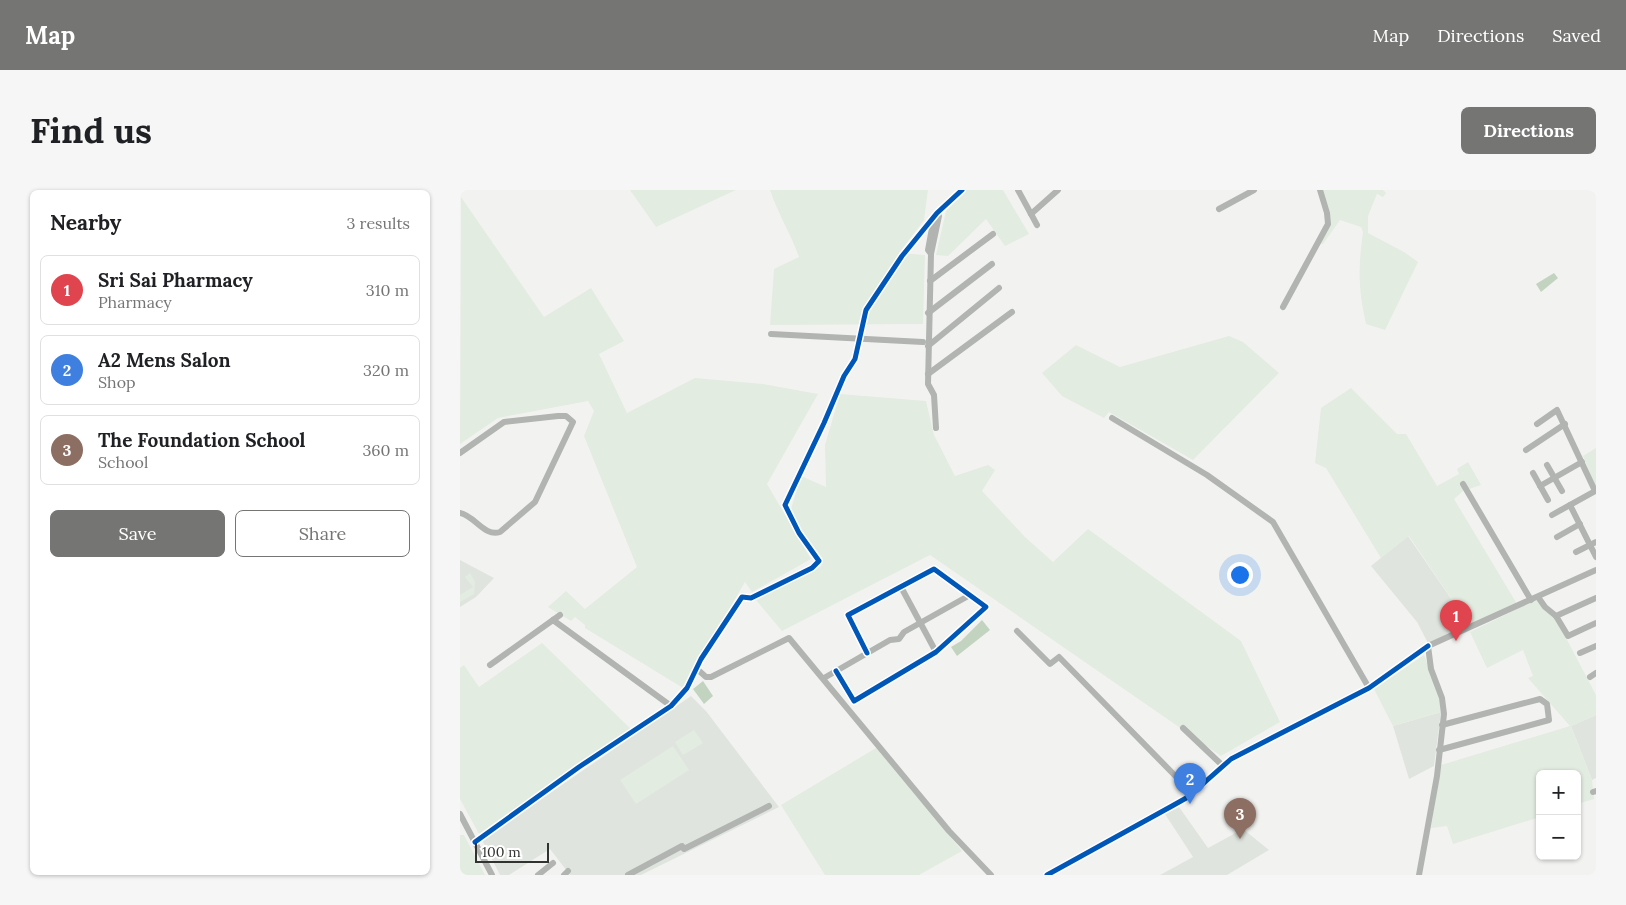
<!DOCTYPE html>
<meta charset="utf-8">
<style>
:root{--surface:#fff;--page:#f6f6f6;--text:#202124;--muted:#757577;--line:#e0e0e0;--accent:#757674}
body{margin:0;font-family:Lora,serif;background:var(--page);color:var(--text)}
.controls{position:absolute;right:15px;bottom:15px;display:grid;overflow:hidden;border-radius:8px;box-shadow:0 1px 4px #0004}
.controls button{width:45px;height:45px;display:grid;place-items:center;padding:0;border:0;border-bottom:1px solid var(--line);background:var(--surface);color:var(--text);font:25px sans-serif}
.scale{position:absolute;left:15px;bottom:12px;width:74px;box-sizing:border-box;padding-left:5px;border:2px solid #313331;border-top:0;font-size:14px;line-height:18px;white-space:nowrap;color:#313331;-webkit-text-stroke:4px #fff;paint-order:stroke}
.you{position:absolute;left:779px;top:384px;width:18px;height:18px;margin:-12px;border:4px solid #fff;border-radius:50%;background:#1a73e8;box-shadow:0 0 0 8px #1a73e833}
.badge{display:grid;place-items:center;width:32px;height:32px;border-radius:50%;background:var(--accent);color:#fff;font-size:16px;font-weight:700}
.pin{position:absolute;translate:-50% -41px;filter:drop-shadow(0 1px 2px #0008)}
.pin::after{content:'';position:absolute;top:26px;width:18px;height:15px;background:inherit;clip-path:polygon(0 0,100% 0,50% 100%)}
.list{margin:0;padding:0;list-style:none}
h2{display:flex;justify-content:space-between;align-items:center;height:65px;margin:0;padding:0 20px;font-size:21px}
h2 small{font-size:16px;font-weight:400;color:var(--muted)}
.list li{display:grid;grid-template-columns:32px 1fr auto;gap:15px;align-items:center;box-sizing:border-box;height:70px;margin:0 10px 10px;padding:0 10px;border:1px solid var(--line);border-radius:8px}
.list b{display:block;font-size:19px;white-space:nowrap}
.list p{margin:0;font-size:16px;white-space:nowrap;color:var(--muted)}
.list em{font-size:16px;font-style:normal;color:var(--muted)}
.actions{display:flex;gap:10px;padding:15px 20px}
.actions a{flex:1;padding:11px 0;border:1px solid var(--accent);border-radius:8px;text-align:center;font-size:18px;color:var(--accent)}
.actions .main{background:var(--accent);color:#fff}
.map{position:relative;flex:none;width:1136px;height:685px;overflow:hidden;border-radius:8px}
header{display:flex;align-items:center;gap:30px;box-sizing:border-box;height:70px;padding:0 25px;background:var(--accent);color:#fff}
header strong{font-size:24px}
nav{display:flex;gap:28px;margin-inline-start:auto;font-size:18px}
.intro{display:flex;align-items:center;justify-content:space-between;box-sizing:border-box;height:120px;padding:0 30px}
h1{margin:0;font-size:35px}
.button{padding:12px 22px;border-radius:8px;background:var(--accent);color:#fff;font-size:18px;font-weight:700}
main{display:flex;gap:30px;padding:0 30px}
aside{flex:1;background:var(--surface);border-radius:8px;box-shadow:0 1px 4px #0004}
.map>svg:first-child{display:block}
.built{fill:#dfe5de}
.green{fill:#e3ece0}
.water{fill:#c2d4bf}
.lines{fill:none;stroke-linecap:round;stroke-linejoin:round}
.minor{stroke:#b1b4b0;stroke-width:6}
.cycleway-casing{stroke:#fff;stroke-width:8}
.cycleway{stroke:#0057b8;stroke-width:5}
</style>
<header>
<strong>Map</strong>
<nav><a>Map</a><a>Directions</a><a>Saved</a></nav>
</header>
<div class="intro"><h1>Find us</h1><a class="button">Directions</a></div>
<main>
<aside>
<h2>Nearby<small>3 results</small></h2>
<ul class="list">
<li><span class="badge" style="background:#e0444e">1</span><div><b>Sri Sai Pharmacy</b><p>Pharmacy</p></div><em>310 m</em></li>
<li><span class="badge" style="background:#3f7fe0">2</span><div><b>A2 Mens Salon</b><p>Shop</p></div><em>320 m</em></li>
<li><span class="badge" style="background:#8d6e63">3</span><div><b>The Foundation School</b><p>School</p></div><em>360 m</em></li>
</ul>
<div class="actions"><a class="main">Save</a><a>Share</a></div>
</aside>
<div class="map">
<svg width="1136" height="685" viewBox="0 0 1136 685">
<rect width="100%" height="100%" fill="#f2f3f1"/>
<!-- built -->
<g class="built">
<path d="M948,346L1009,435L968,453L957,432L911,376Z"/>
<path d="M0,370L34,388L16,407L0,417Z"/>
<path d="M231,506L246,521L319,617L181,685H110L90,659L49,685H40L22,650Z"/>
<path d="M981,522L974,576L949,589L933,536Z"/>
<path d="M1136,525V588L1132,590L1111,536Z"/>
<path d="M719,617L748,658L783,639L809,660L767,685H700L733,667L705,624Z"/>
</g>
<!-- green -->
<g class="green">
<path d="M170,0H276L196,37Z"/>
<path d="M310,0H468L464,30L439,63L465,65L463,134L310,135L314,79L339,67C331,44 318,24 310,0Z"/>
<path d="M506,0H543L569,44L545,56L526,29L488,66L476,65L486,21Z"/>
<path d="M862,0H923L926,3L923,7L917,4L908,26V43L944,62L958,72L925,140L906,134C898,98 898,78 903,42L901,37L880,30L863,54H860L866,38Z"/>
<path d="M1,7L84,127L131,98L164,151L139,164L167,223L235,188L303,194L358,204L307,294L351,369L292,402L285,392L223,498L125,438V435L115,427L111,431L88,417L106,401L125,419L177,377L124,246L134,221L128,211L38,228L0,254Z"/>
<path d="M769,146L783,152L819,183L733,270L649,222L644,228L602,206L582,183L616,155L660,177Z"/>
<path d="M891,198L937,244H946L977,296L999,284L997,279L1008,272L1021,295L1003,301L994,309L1057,414L1009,435L949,346L921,368L866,278L855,273L861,218Z"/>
<path d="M380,204L466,211L474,245L495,286L528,275L535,280L522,301L565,347L593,372L628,339L781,451L820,532L761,566L470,365L322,441L296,410L361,376L363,369L341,339L331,319L341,286L366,297L365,255Z"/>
<path d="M1136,258V298L1123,266Z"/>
<path d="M10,383L15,392L14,404L0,412V405L13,397L5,387Z"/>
<path d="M1076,410L1086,422L1095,427L1136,505V525L1111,536L1132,590L1134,609L1117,614V584H1080V627L993,654L987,636L971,638L981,575L1110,536L1068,488L1073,486L1063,460L1027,478L1010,442Z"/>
<path d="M82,453L171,539L19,644L0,609V478L4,475L19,497Z"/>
<path d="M964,465L979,505L981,522L933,536L914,499Z"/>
<path d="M234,540L243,553L223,565L215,552Z"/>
<path d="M213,556L229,580L176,614L160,590Z"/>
<path d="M416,558L502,661L459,685H365L321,615Z"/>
<path d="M0,645H4L25,685H0Z"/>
</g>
<!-- water -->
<g class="water">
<path d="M1094,83L1098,88L1081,102L1076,94Z"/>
<path d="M522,430L530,440L497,466L491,457L501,451Z"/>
<path d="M243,491L253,506L244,514L233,499Z"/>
</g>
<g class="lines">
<!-- minor -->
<g class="minor">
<path d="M558,0L577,35"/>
<path d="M759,19L794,0"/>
<path d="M571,24L598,0"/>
<path d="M474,27L468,60L471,64L468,194L474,205L476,238"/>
<path d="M471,64L479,26"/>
<path d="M470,91L533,44"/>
<path d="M823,117L868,34L867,23L860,0"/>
<path d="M468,123L532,74"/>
<path d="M311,144L463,152"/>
<path d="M468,156L539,98"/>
<path d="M468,184L552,122"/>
<path d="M652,228L747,285L813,332L909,498"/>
<path d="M1077,234L1097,220L1135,301L1092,325"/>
<path d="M1066,260L1105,234"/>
<path d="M0,263L44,232L98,226H106L113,232L75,312L40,342C24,347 15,326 0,323"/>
<path d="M1087,275L1102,301"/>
<path d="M1073,283L1088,310"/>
<path d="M1003,294L1071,410"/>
<path d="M1080,296L1122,272"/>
<path d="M1110,315L1136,367"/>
<path d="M1097,347L1120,334"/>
<path d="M1116,362L1136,352"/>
<path d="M441,397L476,462"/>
<path d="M1078,407L1085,417L1096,426L1108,446L1136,433"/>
<path d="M1096,426L1136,408"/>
<path d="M93,430L211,516"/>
<path d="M557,441L590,474L599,467L732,603"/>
<path d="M1120,463L1136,456"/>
<path d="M30,475L100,425"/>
<path d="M237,479L246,487H251L329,448L489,641L531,685"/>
<path d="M376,481L394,511L476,462L526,417L474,379L388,425L407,463"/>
<path d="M1130,487L1136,483"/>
<path d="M364,488L430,450L439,449L444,442L510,405"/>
<path d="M723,538L763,576"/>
<path d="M979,560L1089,530L1087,514L1080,509L982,535"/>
<path d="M1133,602L1136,601"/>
<path d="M0,624L32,685"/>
<path d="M15,652L119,577L211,516L227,498L241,469L282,407L291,408L352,378L359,371L339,343L325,315L364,233L384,186L395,169L406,120L442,66L477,23L502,0"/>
<path d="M78,685L93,673"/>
<path d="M104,685L108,681"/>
<path d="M168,685L222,656L224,659L309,616"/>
<path d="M587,685L712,616L728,607L771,569L909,498L968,456"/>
<path d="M959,685L977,586L984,524L982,508L971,479L968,456L1136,380"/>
</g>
<defs>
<g id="cycleway">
<path d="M376,481L394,511L476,462L526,417L474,379L388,425L407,463"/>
<path d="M15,652L119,577L211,516L227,498L241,469L282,407L291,408L352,378L359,371L339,343L325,315L364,233L384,186L395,169L406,120L442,66L477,23L502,0"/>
<path d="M587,685L712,616L728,607L771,569L909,498L968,456"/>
</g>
</defs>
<!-- cycleway casing -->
<use href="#cycleway" class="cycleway-casing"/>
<!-- cycleway -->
<use href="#cycleway" class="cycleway"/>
</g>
</svg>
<div class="controls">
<button>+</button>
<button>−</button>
</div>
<div class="scale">100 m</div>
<div class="you"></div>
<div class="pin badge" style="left:996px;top:451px;background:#e0444e">1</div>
<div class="pin badge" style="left:730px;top:614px;background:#3f7fe0">2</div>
<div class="pin badge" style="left:780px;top:649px;background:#8d6e63">3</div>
</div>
</main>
